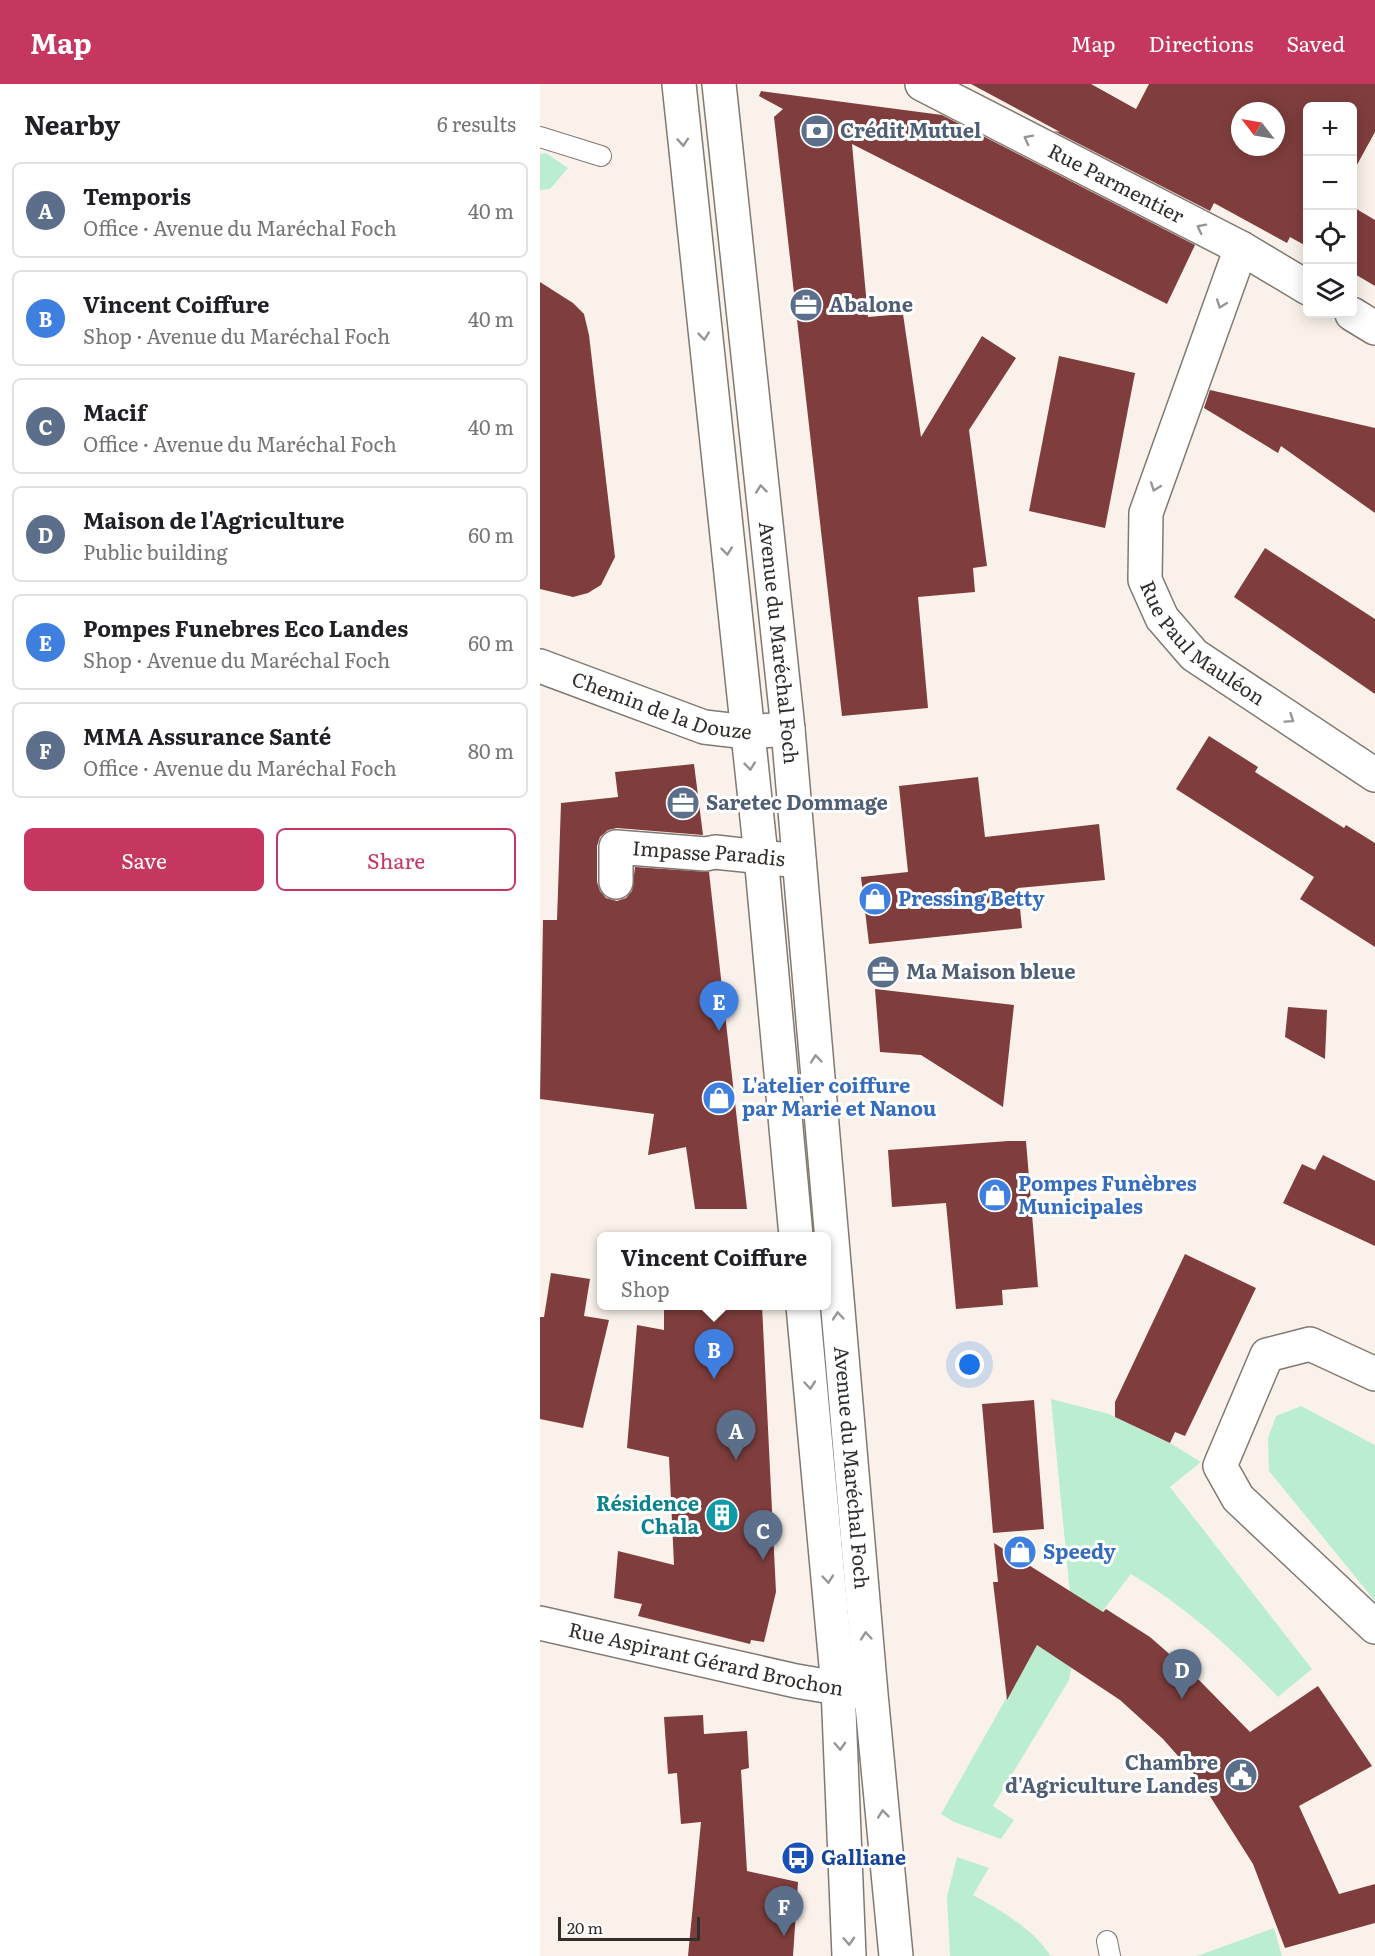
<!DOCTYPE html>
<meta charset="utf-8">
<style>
:root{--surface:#fff;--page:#f6f6f6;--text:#202124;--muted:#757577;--line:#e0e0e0;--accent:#c63760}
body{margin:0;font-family:Literata,serif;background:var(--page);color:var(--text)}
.controls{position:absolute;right:18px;top:18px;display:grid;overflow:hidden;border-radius:9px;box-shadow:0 3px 15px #0003}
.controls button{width:54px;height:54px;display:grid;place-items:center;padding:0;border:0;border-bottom:2px solid var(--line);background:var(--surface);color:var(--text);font:30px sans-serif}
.compass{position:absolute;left:691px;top:18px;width:54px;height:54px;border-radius:50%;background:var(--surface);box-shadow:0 3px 15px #0003;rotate:301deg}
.scale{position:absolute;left:18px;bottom:15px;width:142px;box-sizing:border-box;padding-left:6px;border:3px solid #312e2b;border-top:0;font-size:16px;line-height:21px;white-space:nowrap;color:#312e2b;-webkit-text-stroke:4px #fff;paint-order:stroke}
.you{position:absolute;left:430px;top:1281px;width:21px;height:21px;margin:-15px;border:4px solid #fff;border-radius:50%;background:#1a73e8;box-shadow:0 0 0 9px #1a73e833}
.badge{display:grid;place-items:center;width:39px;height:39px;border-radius:50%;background:var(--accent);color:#fff;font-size:20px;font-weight:700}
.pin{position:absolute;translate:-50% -50px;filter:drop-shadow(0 2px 3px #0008)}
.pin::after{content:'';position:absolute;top:32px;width:21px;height:18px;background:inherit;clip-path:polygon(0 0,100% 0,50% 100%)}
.popup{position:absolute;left:57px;top:1148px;width:234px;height:78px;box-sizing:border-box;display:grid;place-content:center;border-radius:9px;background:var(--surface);filter:drop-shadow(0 2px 4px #0005);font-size:20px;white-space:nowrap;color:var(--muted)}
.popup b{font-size:22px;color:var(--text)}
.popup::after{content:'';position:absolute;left:50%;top:100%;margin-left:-12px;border:12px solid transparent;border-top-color:var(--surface)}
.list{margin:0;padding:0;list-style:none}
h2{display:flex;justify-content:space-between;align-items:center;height:78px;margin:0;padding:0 24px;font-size:26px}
h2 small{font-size:20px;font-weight:400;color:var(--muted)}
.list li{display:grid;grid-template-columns:39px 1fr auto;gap:18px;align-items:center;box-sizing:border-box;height:96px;margin:0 12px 12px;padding:0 12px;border:2px solid var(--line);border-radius:9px}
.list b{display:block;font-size:22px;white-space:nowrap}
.list p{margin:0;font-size:20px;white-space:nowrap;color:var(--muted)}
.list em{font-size:20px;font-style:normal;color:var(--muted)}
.actions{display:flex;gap:12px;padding:18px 24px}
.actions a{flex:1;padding:14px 0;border:2px solid var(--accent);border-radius:9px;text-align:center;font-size:21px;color:var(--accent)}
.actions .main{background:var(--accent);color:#fff}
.icon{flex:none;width:33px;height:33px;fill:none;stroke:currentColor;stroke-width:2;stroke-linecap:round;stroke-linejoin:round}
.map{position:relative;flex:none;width:835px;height:1872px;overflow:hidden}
header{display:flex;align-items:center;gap:36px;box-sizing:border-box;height:84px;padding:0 30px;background:var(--accent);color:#fff}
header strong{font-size:28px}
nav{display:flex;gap:33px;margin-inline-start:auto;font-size:21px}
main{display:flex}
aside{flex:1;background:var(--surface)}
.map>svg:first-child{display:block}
.green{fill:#bbeed0}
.building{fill:#7f3e3d;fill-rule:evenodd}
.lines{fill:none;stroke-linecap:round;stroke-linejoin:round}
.lane-casing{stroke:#807972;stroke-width:22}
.street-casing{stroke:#807972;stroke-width:36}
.secondary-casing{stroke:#807972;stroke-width:36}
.lane{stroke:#fff;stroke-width:20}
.street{stroke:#fff;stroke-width:33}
.secondary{stroke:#fff;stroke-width:33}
.oneway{stroke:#989695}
.labels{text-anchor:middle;stroke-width:6;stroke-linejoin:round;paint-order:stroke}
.service-label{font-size:20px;font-weight:bold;fill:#4e5e75;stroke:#fff;text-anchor:start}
.street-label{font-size:20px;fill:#312e2b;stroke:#fff}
.shop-label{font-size:20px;font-weight:bold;fill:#366cbe;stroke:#fff;text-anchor:start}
.culture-label{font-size:20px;font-weight:bold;fill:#0d838f;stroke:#fff;text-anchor:end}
.transit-label{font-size:20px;font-weight:bold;fill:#164399;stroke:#fff;text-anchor:start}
</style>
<header>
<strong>Map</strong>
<nav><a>Map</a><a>Directions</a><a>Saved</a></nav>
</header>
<main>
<aside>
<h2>Nearby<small>6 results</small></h2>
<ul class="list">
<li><span class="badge" style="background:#5c6f8a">A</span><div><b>Temporis</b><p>Office · Avenue du Maréchal Foch</p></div><em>40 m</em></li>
<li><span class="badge" style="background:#3f7fe0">B</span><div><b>Vincent Coiffure</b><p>Shop · Avenue du Maréchal Foch</p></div><em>40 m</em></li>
<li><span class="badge" style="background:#5c6f8a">C</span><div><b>Macif</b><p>Office · Avenue du Maréchal Foch</p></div><em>40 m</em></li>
<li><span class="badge" style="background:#5c6f8a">D</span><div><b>Maison de l'Agriculture</b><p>Public building</p></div><em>60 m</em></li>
<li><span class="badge" style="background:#3f7fe0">E</span><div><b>Pompes Funebres Eco Landes</b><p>Shop · Avenue du Maréchal Foch</p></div><em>60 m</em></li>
<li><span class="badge" style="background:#5c6f8a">F</span><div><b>MMA Assurance Santé</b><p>Office · Avenue du Maréchal Foch</p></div><em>80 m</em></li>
</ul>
<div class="actions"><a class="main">Save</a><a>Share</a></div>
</aside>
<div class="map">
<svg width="835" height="1872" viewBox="0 0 835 1872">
<rect width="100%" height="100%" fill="#faf2ea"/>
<!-- green -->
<g class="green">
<path d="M6,69L28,84L10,105L0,106V70Z"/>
<path d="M511,1315L569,1330L630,1359L661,1378L630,1403L772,1585L738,1613C693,1565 647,1524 591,1490C568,1521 535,1557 529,1596L453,1722L474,1736L461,1755L414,1738L401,1730L504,1547L533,1540Z"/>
<path d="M761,1322L835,1361V1517L729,1387L728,1354L736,1332Z"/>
<path d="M417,1773L449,1784L433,1811C461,1826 493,1845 511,1872H410L407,1813Z"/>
<path d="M734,1844L742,1872H657Z"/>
</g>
<!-- building -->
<g class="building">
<path d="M431,0H551L596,25L609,0H835V48L813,88V22H768V163L750,153L747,159L674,119L670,127L514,47L520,48ZM700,27H736V63H700Z"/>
<path d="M221,7L402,31L655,161L627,220L312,60L328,233L363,230L381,353L442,252L476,274L429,346L447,482L433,484L435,508L378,513L388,624L302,632L234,33L243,25L219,12Z"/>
<path d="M813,123L835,136V202L813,189Z"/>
<path d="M0,198L33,219L44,230L49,251L75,473L61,501L48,509L33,513L0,505Z"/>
<path d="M519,272L595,289L565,444L489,427Z"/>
<path d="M670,306L835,344V429L741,362L738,369L664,324Z"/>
<path d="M725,464L835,535V610L694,513Z"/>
<path d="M669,652L718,683L715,688L804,744L806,741L835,759V863L760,815L774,793L636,705Z"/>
<path d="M154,680L163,751L77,744L68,746L60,753L57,762V798L60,807L66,814L77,817L86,814L92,807L95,783L169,788L207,1125H155L146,1063L108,1071L114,1030L0,1015L3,836H17L21,719L78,713L75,688Z"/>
<path d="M438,693L445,753L559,740L565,796L478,804L482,844L329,860L321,793L368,788L359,702Z"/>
<path d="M335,905L474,921L463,1023L381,971L340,968Z"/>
<path d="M748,923L787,926L785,975L745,953Z"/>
<path d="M468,1057H486L498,1203L462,1206L463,1221L416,1225L406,1119L352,1123L348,1066Z"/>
<path d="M783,1071L835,1097V1162L743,1119L762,1080L775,1086Z"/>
<path d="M645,1170L716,1204L645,1352L635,1348L630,1359L575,1333V1318Z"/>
<path d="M11,1189L50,1195L44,1232L69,1236L43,1344L0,1335V1233H4Z"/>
<path d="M124,1221H222L236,1508L224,1558L211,1556L210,1560L98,1532L102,1520L74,1514L78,1467L134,1481L129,1373L87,1364L97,1241L124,1246Z"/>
<path d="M494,1316L504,1445L453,1449L442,1320Z"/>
<path d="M454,1459L563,1528L566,1525L610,1553L659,1596L710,1648L778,1602L832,1682L759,1722L799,1810L835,1800V1839L745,1864L713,1780L661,1698L623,1655L580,1616L497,1561L467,1616L453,1498H458Z"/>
<path d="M163,1631L164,1650L207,1647L209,1684L201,1686L207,1787L258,1798L253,1872H148L161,1738L141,1740L137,1689L128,1690L124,1633Z"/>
</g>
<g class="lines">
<defs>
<g id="lane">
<path d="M0,53L61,72"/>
<path d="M567,1857L570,1872"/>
</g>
<g id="street">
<path id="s1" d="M382,0L701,164L768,204"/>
<path id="s2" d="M701,164L606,429L605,496L622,534L654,571L835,691"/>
<path d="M812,230L835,244"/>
<path id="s3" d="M0,582L164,643L207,648L248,645"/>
<path id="s4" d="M76,798V763L166,770L175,768L259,777"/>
<path d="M835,1290L770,1260L727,1271L680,1382L698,1414L835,1543"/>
<path id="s5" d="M0,1539L256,1597L327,1609"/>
</g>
<g id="secondary">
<path d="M139,0L221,772L256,1152"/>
<path id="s6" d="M179,0L248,645L331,1610L356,1872"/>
<path d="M263,1222L298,1603L309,1872"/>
</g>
</defs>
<!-- lane casing -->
<use href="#lane" class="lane-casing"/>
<!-- street casing -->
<use href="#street" class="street-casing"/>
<!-- secondary casing -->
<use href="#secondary" class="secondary-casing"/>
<!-- lane -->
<use href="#lane" class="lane"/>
<!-- street -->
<use href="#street" class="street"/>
<!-- secondary -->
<use href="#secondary" class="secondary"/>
</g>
<!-- one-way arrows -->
<defs><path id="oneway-chevron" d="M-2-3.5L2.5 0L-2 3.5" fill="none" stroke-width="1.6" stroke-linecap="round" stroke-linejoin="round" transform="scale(1.5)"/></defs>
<g class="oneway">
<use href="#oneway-chevron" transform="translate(488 55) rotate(-153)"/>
<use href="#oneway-chevron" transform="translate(143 58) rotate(86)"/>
<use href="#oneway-chevron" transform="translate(661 144) rotate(-153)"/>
<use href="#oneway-chevron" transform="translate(681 220) rotate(110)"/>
<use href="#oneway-chevron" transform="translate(164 252) rotate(84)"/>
<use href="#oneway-chevron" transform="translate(615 403) rotate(110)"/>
<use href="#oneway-chevron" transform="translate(221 405) rotate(-96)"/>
<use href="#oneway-chevron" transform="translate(187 467) rotate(84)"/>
<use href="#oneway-chevron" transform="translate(750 635) rotate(34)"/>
<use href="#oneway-chevron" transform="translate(210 682) rotate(84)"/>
<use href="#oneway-chevron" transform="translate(276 975) rotate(-95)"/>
<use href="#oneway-chevron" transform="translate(298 1232) rotate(-95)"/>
<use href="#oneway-chevron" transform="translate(270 1301) rotate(85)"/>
<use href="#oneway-chevron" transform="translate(288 1495) rotate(85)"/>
<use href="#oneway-chevron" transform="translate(326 1552) rotate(-95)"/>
<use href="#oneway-chevron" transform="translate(300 1662) rotate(88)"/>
<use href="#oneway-chevron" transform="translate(343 1730) rotate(-96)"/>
<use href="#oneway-chevron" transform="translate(309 1857) rotate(87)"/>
</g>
<!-- icons -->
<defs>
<symbol id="bank-disc" viewBox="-11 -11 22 22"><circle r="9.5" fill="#5c6f8a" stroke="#fff"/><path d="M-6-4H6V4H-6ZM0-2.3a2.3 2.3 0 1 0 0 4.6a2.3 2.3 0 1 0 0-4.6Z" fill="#fff"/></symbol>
<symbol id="office-disc" viewBox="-11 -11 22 22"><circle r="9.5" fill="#5c6f8a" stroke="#fff"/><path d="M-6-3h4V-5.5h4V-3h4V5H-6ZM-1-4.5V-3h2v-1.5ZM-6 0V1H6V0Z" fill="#fff"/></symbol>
<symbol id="shop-disc" viewBox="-11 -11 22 22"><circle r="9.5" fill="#3f7fe0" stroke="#fff"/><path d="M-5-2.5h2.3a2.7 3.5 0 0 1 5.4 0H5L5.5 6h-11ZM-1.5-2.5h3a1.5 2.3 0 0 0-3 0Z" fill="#fff"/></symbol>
<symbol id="building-disc" viewBox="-11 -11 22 22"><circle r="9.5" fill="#0f9aa8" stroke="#fff"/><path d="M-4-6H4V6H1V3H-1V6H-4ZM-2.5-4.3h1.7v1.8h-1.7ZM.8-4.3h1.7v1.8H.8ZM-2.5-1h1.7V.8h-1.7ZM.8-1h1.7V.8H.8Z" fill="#fff"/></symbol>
<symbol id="civic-disc" viewBox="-11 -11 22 22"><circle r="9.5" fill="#5c6f8a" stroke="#fff"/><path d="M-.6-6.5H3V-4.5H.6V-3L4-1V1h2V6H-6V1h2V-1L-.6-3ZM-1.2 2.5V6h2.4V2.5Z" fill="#fff"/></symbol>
<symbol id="bus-disc" viewBox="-11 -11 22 22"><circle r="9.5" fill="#1a4fb4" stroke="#fff"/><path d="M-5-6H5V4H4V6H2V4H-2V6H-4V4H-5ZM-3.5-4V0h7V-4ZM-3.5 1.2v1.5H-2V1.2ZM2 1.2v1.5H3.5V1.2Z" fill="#fff"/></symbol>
</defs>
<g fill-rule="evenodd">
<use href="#bank-disc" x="258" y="28" width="38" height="38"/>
<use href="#office-disc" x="247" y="202" width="38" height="38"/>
<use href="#office-disc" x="124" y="700" width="38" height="38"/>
<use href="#shop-disc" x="316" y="796" width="38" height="38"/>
<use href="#office-disc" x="324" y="869" width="38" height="38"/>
<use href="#shop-disc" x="160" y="995" width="38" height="38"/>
<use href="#shop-disc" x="436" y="1092" width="38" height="38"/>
<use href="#building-disc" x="163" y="1412" width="38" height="38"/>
<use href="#shop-disc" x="461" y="1449" width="38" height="38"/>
<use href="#civic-disc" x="682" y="1672" width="38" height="38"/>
<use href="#bus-disc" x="239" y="1755" width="38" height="38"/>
</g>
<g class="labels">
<!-- service labels -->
<g class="service-label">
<text x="300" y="54">Crédit Mutuel</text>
<text x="289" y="228">Abalone</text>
<text x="166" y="726">Saretec Dommage</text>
<text x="366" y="895">Ma Maison bleue</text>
<text x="678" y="1686" text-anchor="end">Chambre<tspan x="678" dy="23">d'Agriculture Landes</tspan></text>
</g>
<!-- street labels -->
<g class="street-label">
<text dy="7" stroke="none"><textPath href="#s1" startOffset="218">Rue Parmentier</textPath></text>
<text dy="7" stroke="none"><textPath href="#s2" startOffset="436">Rue Paul Mauléon</textPath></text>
<text dy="7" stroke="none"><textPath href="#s6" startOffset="562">Avenue du Maréchal Foch</textPath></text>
<text dy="7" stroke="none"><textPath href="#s3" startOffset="129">Chemin de la Douze</textPath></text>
<text dy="7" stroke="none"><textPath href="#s4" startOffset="128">Impasse Paradis</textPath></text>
<text dy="7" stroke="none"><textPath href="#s6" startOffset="1390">Avenue du Maréchal Foch</textPath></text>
<text dy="7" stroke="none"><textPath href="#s5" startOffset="170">Rue Aspirant Gérard Brochon</textPath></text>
</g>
<!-- shop labels -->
<g class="shop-label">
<text x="358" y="822">Pressing Betty</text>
<text x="202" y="1009">L'atelier coiffure<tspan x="202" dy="23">par Marie et Nanou</tspan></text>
<text x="478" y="1107">Pompes Funèbres<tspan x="478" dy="23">Municipales</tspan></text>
<text x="503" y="1475">Speedy</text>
</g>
<!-- culture labels -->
<g class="culture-label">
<text x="159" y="1427">Résidence<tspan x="159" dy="23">Chala</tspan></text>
</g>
<!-- transit labels -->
<g class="transit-label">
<text x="281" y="1781">Galliane</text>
</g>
</g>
</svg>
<div class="controls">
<button>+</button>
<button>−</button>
<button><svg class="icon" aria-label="locate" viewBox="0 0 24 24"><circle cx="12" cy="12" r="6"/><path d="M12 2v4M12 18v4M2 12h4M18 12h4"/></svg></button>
<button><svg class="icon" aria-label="layers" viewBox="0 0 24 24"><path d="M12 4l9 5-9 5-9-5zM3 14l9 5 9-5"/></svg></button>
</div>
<svg class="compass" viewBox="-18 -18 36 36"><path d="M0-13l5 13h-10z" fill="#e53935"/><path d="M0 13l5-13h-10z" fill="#757577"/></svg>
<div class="scale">20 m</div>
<div class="you"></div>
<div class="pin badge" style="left:196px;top:1376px;background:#5c6f8a">A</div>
<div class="pin badge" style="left:174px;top:1295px;background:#3f7fe0">B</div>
<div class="popup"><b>Vincent Coiffure</b>Shop</div>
<div class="pin badge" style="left:223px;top:1476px;background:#5c6f8a">C</div>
<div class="pin badge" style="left:642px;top:1615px;background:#5c6f8a">D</div>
<div class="pin badge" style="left:179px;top:947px;background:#3f7fe0">E</div>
<div class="pin badge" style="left:244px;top:1852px;background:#5c6f8a">F</div>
</div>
</main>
